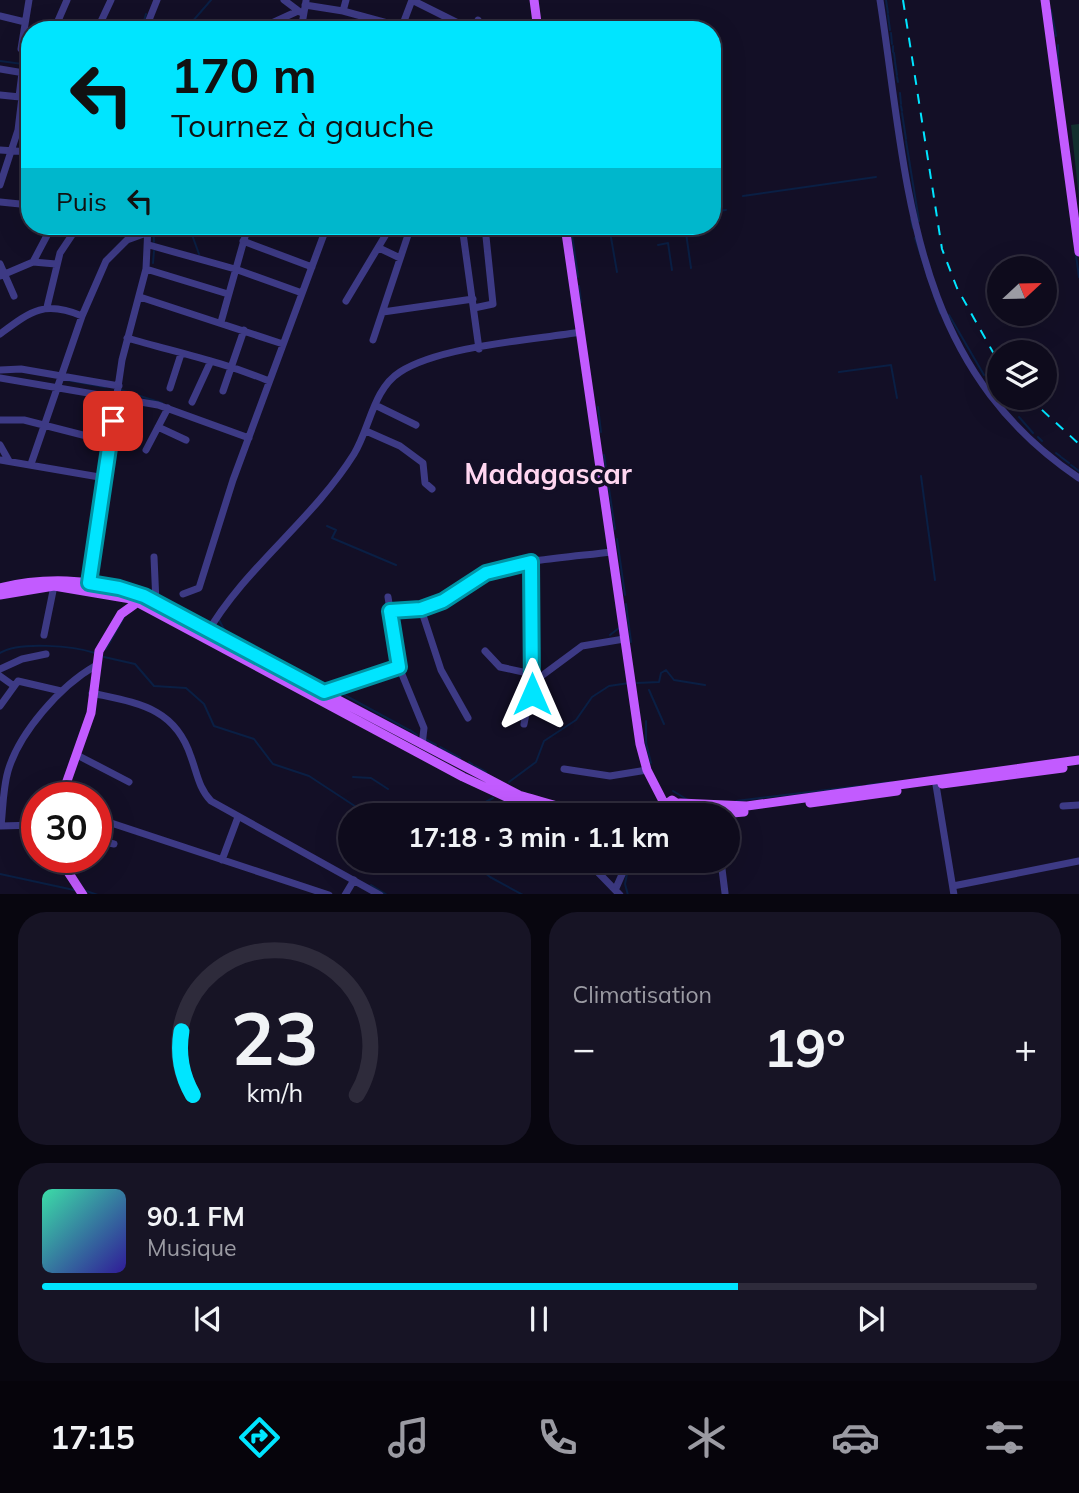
<!DOCTYPE html>
<html lang="fr">
<head>
<meta charset="utf-8">
<style>
	body { margin:0; font-family:Mulish,sans-serif; background:#171425; color:#f1f3f6; height:100vh; display:flex; flex-direction:column; font-size:26px; white-space:nowrap }
	* { box-sizing:border-box; margin:0 }
	p { font-size:23px; color:#9b9ba3 }
	.icon { flex:none; width:38px; height:38px; fill:none; stroke:currentColor; stroke-width:2; stroke-linecap:round; stroke-linejoin:round }
	.map { position:relative; height:894px; overflow:hidden }
	.details { display:flex; flex-direction:column; gap:18px; padding:18px; background:#08060f; flex:1 }
	.details>* { flex:none }
	.top-card { position:absolute; left:21px; top:21px; width:700px; height:214px; border-radius:28px; box-shadow:0 7px 28px #0002,0 0 0 2px #2e2b3b; background:#00e5ff; color:#111; overflow:hidden }
	.needle { width:46px; rotate:68deg }
	.fabs { position:absolute; left:987px; top:256px; display:grid; gap:14px }
	.fabs a { display:grid; place-items:center; width:70px; height:70px; border-radius:50%; background:#0e0b1c; box-shadow:0 7px 28px #0002,0 0 0 2px #2e2b3b; font-size:35px }
	.speed { position:absolute; left:21px; top:782px; display:flex; gap:14px; font-size:35px; font-weight:700; text-align:center }
	.speed>* { display:grid; place-content:center; width:91px; height:91px; border-radius:50%; background:#0e0b1c; box-shadow:0 7px 28px #0002,0 0 0 2px #2e2b3b; line-height:1 }
	.speed .limit { border:10px solid #d22; background:#fff; color:#111 }
	.pin { position:absolute; display:grid; place-items:center; width:60px; height:60px; color:#fff; margin:-30px; border-radius:14px; box-shadow:0 4px 10px #0006 }
	.me { position:absolute; width:77px; margin:-38px; rotate:0deg; stroke-linejoin:round; filter:drop-shadow(0 0 5px #0008) }
	.turn { display:flex; align-items:center; gap:24px; height:147px; padding:0 35px; font-size:32px }
	.turn .icon { width:91px; height:91px; stroke-width:2.5 }
	.turn b { display:block; font-size:49px; line-height:60px }
	.then { display:flex; align-items:center; height:66px; padding:0 35px; background:#0003; gap:14px; font-size:26px }
	.big { font-size:52px; font-weight:700; line-height:1.1 }
	.details .tile { flex:1; display:flex; flex-direction:column; justify-content:center; gap:10px; min-width:0; padding:0 24px; border-radius:28px; background:#171425 }
	.details .dial { align-items:center; gap:0 }
	.dial svg { height:182px; overflow:visible; fill:none; stroke:#2e2b3b; stroke-width:7; stroke-linecap:round; text-anchor:middle }
	.dial text { fill:#f1f3f6; stroke:none }
	.song { display:flex; align-items:center; gap:21px }
	.cover { width:84px; height:84px; border-radius:10px; background:linear-gradient(135deg,hsl(160 70% 55%),hsl(250 70% 35%)) }
	.played { height:7px; border-radius:4px; background:linear-gradient(90deg,#00e5ff 70%,#2e2b3b 70%) }
	.keys { display:flex; justify-content:space-around; direction:ltr }
	.heat { display:flex; justify-content:space-between; align-items:center; font-size:38px; direction:ltr }
	.details .tiles { flex:1; display:grid; gap:18px; grid-template-columns:1fr 1fr }
	.tile:last-child { grid-column:span 2 }
	.trip { position:absolute; left:338px; top:803px; width:402px; height:70px; border-radius:35px; background:#0e0b1c; box-shadow:0 7px 28px #0002,0 0 0 2px #2e2b3b; font-weight:700; line-height:70px; text-align:center }
	.tabs { display:flex; height:112px; justify-content:space-around; align-items:center; background:#06040b; color:#9b9ba3 }
	.tabs .icon { width:49px; height:49px }
	.tabs .active { color:#00e5ff }
	.tabs b { font-size:32px; color:#f1f3f6 }
	.map>svg:first-child { display:block }
</style>
</head>
<body>
<div class="map">
<svg width="1079" height="895" viewBox="0 0 1079 895">
	<rect width="100%" height="100%" fill="#130f26"/>
	<path fill="#12302f" d="M1079,124V198L1071,125Z"/>
	<g fill="none" stroke-linecap="round" stroke-linejoin="round">
		<path stroke="#0a1f44" stroke-width="2" d="M886,0L888,13
			M1051,10L1056,36
			M888,15L890,30
			M141,30L146,14
			M185,30L211,0
			M891,33L892,44
			M1058,45V62
			M893,46V52
			M894,53L895,61
			M0,61L30,65
			M895,62L897,75
			M897,77L898,82
			M900,93L901,104
			M901,106L902,111
			M902,113L906,139
			M906,141L919,221
			M743,196L876,177
			M712,212L726,210
			M911,219L913,228
			M153,226L154,242
			M188,226L189,227
			M609,226L617,272
			M685,226L691,268
			M191,232L199,254
			M915,238L940,313
			M658,245L668,243L672,270
			M1076,255L1079,277
			M153,263L154,251
			M578,277L571,228L602,226
			M579,286L581,302
			M949,315L984,375
			M839,372L891,365L897,398
			M66,380L105,387
			M990,383L999,395
			M121,390L162,403
			M1006,404L1010,408
			M598,407L601,432
			M119,417L121,401
			M1019,417L1033,433
			M1038,437L1042,441
			M1056,453L1060,456
			M604,455L615,529
			M1061,457L1069,463
			M1071,465L1079,471
			M921,476L935,580
			M327,526L336,530L332,538L396,565
			M617,539L625,595
			M626,604L631,642
			M219,620L225,631L331,688
			M610,635L619,628
			M106,649L124,617
			M0,653C19,641 74,646 95,653
			M104,657L135,664L154,686L186,688L204,704L214,726L254,739L273,764L309,776L370,816
			M637,683L659,682L661,673L666,670L674,680L705,685
			M649,690L664,724
			M339,692L409,730
			M646,721V743L651,763
			M410,730L417,735
			M425,739L436,745
			M440,747L460,758
			M469,762L473,765
			M475,766L486,772
			M353,777L371,778L388,789
			M509,782L536,762L544,741L576,720L592,697L609,686L629,683
			M867,785L891,782
			M673,791L688,800
			M736,801L860,786
			M460,816L493,798
			M471,861L490,877L523,895
			M0,874L74,890
			M627,874L625,884L628,895
			M371,885L387,895
			M83,890L98,895"/>
		<path stroke="#3d3a85" stroke-width="7" d="M29,0L21,49L30,54
			M284,0L300,12
			M346,0L343,11L402,27
			M412,0L472,30
			M880,0C908,182 909,364 1079,478
			M305,5L343,11
			M0,16L25,22
			M401,29L412,0
			M54,30L67,0
			M97,30L111,0
			M145,30L157,0
			M266,30L274,22L298,11
			M301,30L306,1
			M362,30L367,18
			M474,30L478,20
			M0,69L30,74
			M0,95L30,98
			M19,97L22,73
			M0,150L30,152
			M0,185L18,130L22,97
			M0,202L30,205
			M462,226L479,349
			M243,241L312,267
			M149,245L235,269L302,293
			M379,248L400,258
			M33,262L56,264
			M0,264L14,296
			M146,269L228,294
			M0,276L33,262L52,226
			M140,297L283,344
			M346,301L391,226
			M47,307L60,253L78,226
			M474,308L493,304L485,227
			M383,312L473,299
			M221,322L248,226
			M0,334C31,311 44,300 82,316
			M127,338C175,352 223,362 269,381
			M373,340L411,226
			M0,370L21,369L119,386
			M0,378L158,405L249,438
			M170,388L181,354
			M223,391L244,330
			M192,402L210,363
			M375,405L416,425
			M0,420H24L110,442
			M158,427L186,440
			M366,431L400,446L423,463L425,483L432,489
			M0,445L9,461
			M146,450L168,408
			M0,460L105,478
			M31,464L82,316L106,261L127,240L149,232
			M154,557L156,603
			M531,562L532,683
			M89,583L122,360L146,269L148,226
			M183,594L199,588L233,480L327,226
			M388,597L399,667L424,728L422,745
			M421,609L441,670L468,718
			M390,611C408,610 425,610 443,601C459,593 471,578 488,572C527,559 571,557 612,552
			M44,635L54,586
			M206,635C245,567 312,521 354,454C370,428 373,389 400,372C440,346 532,340 581,332
			M485,651L500,667L532,674
			M0,669L22,659L46,654
			M0,676L14,686
			M92,693C137,703 175,707 191,757C197,773 199,789 211,801L380,895
			M324,693L399,667
			M0,706L18,681L61,691
			M524,724L532,683L582,646L624,639
			M77,755L129,782
			M564,769L610,776L647,770
			M936,785L954,895
			M1063,806L1079,805
			M96,818L329,895
			M0,826L37,825
			M1,826C3,808 3,788 8,771C19,733 60,686 95,666
			M96,840L114,844
			M222,860L238,817
			M587,861L620,895
			M646,861L660,866L697,861
			M721,861L725,893
			M953,886L1079,861
			M616,888L628,861
			M345,895L354,880"/>
		<path stroke="#c25bff" stroke-width="9" d="M534,0L538,30
			M1045,0L1079,252
			M565,226L640,744L647,770L665,805
			M0,588C42,577 92,579 133,592L519,795C563,808 618,828 663,808
			M0,595L54,586L131,599L463,777L515,801L560,816
			M942,784L1063,768
			M61,798L91,713L99,651L121,614L142,599
			M680,803L747,806L1079,760
			M810,803L897,791
			M665,816V805L672,800L681,806L680,816
			M698,816L744,812
			M59,858L83,895"/>
		<path stroke="#00e5ff" stroke-width="2" stroke-dasharray="10 9" stroke-linecap="butt" d="M903,0L942,249L957,288L999,363
			M1028,397L1079,444"/>
	</g>
	<g fill="none" stroke-linecap="round" stroke-linejoin="round">
		<g stroke="#0095a6" stroke-width="18">
			<path id="route" d="M113,421L89,583L119,588L144,596L324,692L399,667L390,611L421,609L443,601L486,573L531,562L532,694"/>
		</g>
		<use href="#route" stroke="#00e5ff" stroke-width="12"/>
	</g>
	<g text-anchor="middle" stroke-width="7" stroke-linejoin="round" paint-order="stroke">
		<g font-size="28" font-weight="bold" fill="#ffd6f0" stroke="#130f26">
			<text x="548" y="484">Madagascar</text>
		</g>
	</g>
</svg>
<div class="fabs">
<a><svg class="needle" viewBox="-14 -14 28 28"><path d="M0-13l5 13h-10z" fill="#e53935"/><path d="M0 13l5-13h-10z" fill="#9b9ba3"/></svg></a>
<a><svg class="icon" aria-label="layers" viewBox="0 0 24 24"><path d="M12 4l9 5-9 5-9-5zM3 14l9 5 9-5"/></svg></a>
</div>
<div class="speed"><div class="limit">30</div></div>
<div class="pin" style="left:113px;top:421px;background:#d93025"><svg class="icon" aria-label="arrive" viewBox="0 0 24 24"><path d="M6 21V4h12l-3 4 3 4H6"/></svg></div>
<svg class="me" style="left:532px;top:694px" viewBox="-20 -20 40 40"><path d="M0-17L14 15 0 8-14 15z" fill="#00e5ff" stroke="#fff" stroke-width="4"/></svg>
<div class="trip">17:18 · 3 min · 1.1 km</div>
<div class="top-card">
<div class="turn"><svg class="icon" aria-label="left" viewBox="0 0 24 24"><path d="M17 20v-9H6M10 6l-5 5 5 5"/></svg><div><b>170 m</b>Tournez à gauche</div></div>
<div class="then">Puis<svg class="icon" aria-label="left" viewBox="0 0 24 24"><path d="M17 20v-9H6M10 6l-5 5 5 5"/></svg></div>
</div>
</div>
<section class="details">
<div class="tiles">
<div class="tile dial"><svg viewBox="0 0 100 80">
<path d="M14 69A42 42 0 1 1 86 69"/>
<path d="M14 69A42 42 0 0 1 9 41" stroke="#00e5ff"/>
<text x="50" y="56" font-size="32" font-weight="700">23</text>
<text x="50" y="72" font-size="11">km/h</text>
</svg></div>
<div class="tile"><p>Climatisation</p>
<div class="heat"><a>−</a><b class="big">19°</b><a>+</a></div>
</div>
<div class="tile">
<div class="song"><i class="cover"></i><div><b>90.1 FM</b><p>Musique</p></div></div>
<div class="played"></div>
<div class="keys"><svg class="icon" aria-label="previous" viewBox="0 0 24 24"><path d="M18 5L8 12l10 7zM5 5v14"/></svg><svg class="icon" aria-label="pause" viewBox="0 0 24 24"><path d="M8 5v14M16 5v14"/></svg><svg class="icon" aria-label="next" viewBox="0 0 24 24"><path d="M6 5l10 7-10 7zM19 5v14"/></svg></div>
</div>
</div>
</section>
<nav class="tabs">
<b>17:15</b>
<svg class="icon active" aria-label="directions" viewBox="0 0 24 24"><path d="M12 3l9 9-9 9-9-9zM9 14v-3h6M13 9l2 2-2 2"/></svg>
<svg class="icon" aria-label="music" viewBox="0 0 24 24"><path d="M9 18V5l10-2v13"/><circle cx="6" cy="18" r="3"/><circle cx="16" cy="16" r="3"/></svg>
<svg class="icon" aria-label="phone" viewBox="0 0 24 24"><path d="M5 4h4l2 5-3 2q2 4 5 5l2-3 5 2v4C11 20 4 13 5 4z"/></svg>
<svg class="icon" aria-label="climate" viewBox="0 0 24 24"><path d="M12 3v18M4 7l16 10M4 17L20 7"/></svg>
<svg class="icon" aria-label="car" viewBox="0 0 24 24"><path d="M5 17H2v-5l4-1 3-4h7l3 4 3 1v5h-3M9 17h6M6 11h13"/><circle cx="7" cy="17" r="2"/><circle cx="17" cy="17" r="2"/></svg>
<svg class="icon" aria-label="filters" viewBox="0 0 24 24"><path d="M4 7h16M4 17h16"/><circle cx="9" cy="7" r="2"/><circle cx="15" cy="17" r="2"/></svg>
</nav>
</body>
</html>
